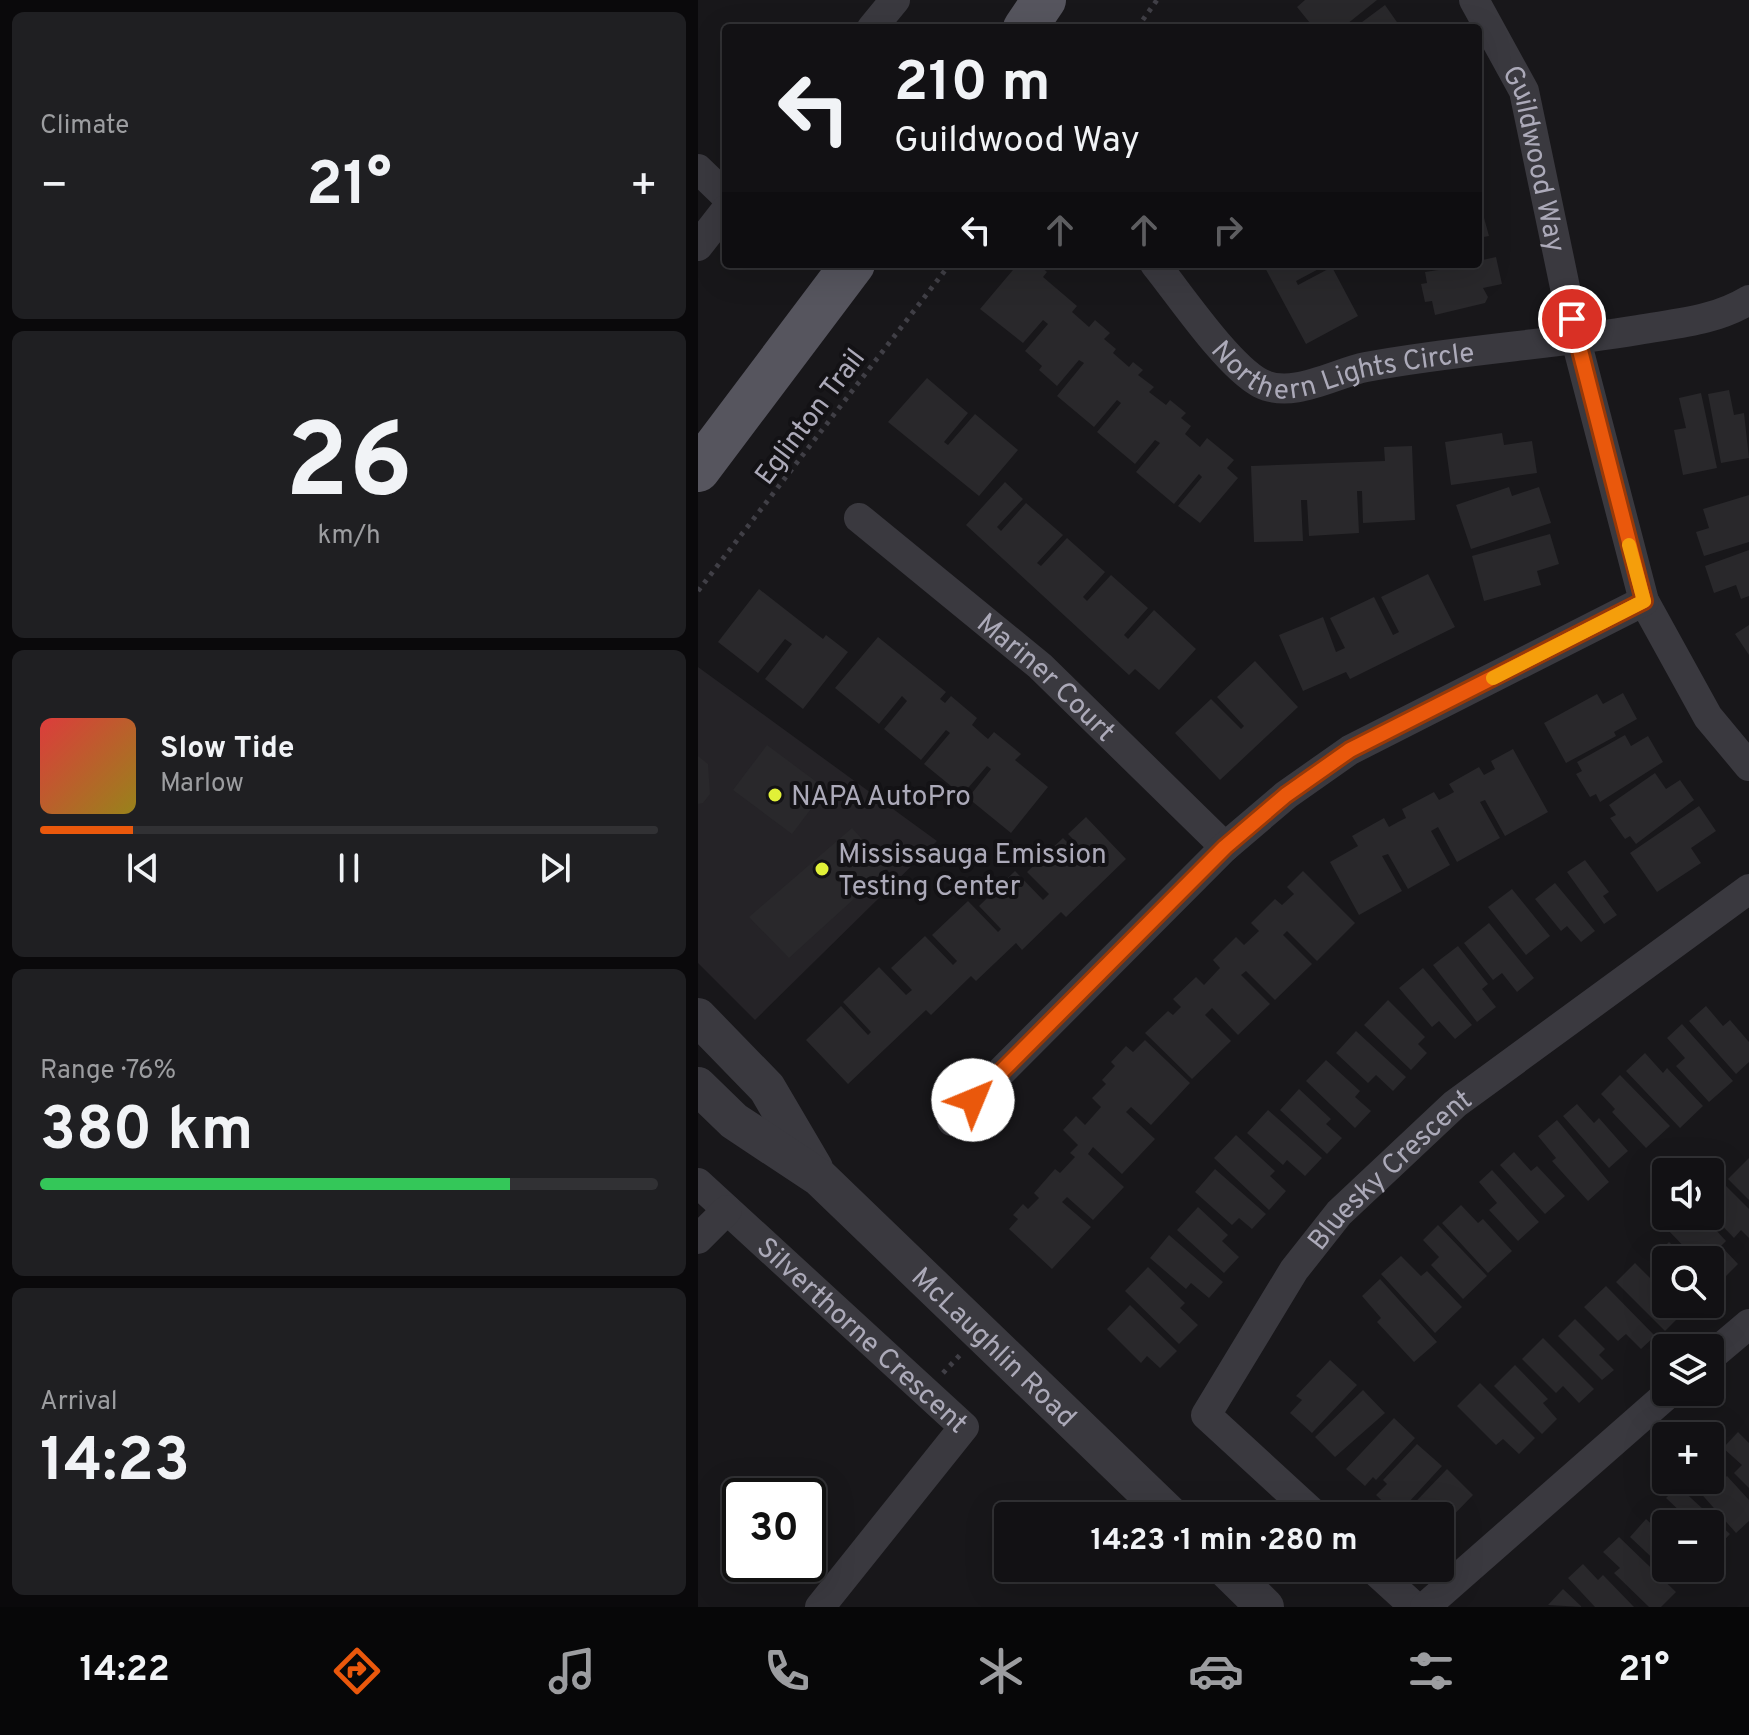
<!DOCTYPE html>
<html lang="en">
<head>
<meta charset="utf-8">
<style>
	body { margin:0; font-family:Overpass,sans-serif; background:#1f1f22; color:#f1f3f6; height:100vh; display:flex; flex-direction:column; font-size:30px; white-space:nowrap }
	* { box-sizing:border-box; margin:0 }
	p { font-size:26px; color:#9c9da0 }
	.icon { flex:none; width:44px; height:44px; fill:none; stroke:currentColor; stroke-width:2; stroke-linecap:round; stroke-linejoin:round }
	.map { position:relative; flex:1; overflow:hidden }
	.drawer { display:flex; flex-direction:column; gap:12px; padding:12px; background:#0a090b; width:698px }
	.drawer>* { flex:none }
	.guide { position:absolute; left:24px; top:24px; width:760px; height:244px; border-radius:8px; box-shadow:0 8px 32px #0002,0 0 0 2px #313134; background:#121114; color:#f1f3f6; overflow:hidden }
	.tools { position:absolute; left:954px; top:1158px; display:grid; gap:16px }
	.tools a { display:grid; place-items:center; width:72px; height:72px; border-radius:8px; background:#121114; box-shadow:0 8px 32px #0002,0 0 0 2px #313134; font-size:40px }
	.speed { position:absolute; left:24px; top:1478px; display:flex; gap:16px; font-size:40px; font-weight:700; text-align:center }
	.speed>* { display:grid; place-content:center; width:104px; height:104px; border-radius:50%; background:#121114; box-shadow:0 8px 32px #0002,0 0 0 2px #313134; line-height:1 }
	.speed .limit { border:4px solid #111; border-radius:12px; background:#fff; color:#111 }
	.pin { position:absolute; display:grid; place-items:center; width:68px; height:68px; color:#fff; margin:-34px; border:4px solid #fff; border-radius:50%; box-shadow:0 2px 8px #0007 }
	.me { position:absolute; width:88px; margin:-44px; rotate:45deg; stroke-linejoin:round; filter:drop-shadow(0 0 6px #0008) }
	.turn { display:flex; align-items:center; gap:28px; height:168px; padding:0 40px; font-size:36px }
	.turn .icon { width:104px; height:104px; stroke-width:2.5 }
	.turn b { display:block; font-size:56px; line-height:68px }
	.lanes { display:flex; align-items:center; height:76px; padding:0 40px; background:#0003; justify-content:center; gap:40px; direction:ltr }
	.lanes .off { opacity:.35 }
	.big { font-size:60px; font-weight:700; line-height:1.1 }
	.drawer .widget { flex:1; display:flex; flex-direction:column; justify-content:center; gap:12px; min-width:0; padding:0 28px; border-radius:12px; background:#1f1f22 }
	.drawer .dial { align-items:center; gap:0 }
	.dial b { font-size:104px; line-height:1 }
	.song { display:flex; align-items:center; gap:24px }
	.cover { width:96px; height:96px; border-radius:12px; background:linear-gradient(135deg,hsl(0 70% 55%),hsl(50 70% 35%)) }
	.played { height:8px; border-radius:4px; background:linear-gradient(90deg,#ea580c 15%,#313134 15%) }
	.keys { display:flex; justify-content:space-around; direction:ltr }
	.heat { display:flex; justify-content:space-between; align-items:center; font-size:44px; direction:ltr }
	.charge { height:12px; border-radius:6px; background:linear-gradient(90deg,#34c759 76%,#313134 0) }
	.trip { position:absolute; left:296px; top:1502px; width:460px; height:80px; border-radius:8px; background:#121114; box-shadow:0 8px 32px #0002,0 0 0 2px #313134; font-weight:700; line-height:80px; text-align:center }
	.tab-bar { display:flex; height:128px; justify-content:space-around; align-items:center; background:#070708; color:#9c9da0 }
	.tab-bar .icon { width:56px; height:56px }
	.tab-bar .selected { color:#ea580c }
	.tab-bar b { font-size:36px; color:#f1f3f6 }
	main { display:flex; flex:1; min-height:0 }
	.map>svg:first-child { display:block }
</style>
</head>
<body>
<main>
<section class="drawer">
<div class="widget"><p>Climate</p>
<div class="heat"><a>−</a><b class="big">21°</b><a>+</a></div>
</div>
<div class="widget dial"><b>26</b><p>km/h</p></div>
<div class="widget">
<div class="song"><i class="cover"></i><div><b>Slow Tide</b><p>Marlow</p></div></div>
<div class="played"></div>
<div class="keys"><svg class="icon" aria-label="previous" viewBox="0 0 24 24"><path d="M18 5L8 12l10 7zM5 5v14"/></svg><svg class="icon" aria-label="pause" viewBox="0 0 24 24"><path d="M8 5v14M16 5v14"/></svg><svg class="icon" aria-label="next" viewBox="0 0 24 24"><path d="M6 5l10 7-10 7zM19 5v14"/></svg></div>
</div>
<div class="widget"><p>Range · 76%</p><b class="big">380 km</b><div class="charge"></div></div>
<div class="widget"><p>Arrival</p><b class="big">14:23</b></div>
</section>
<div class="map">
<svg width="1051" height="1607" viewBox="0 0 1051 1607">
	<rect width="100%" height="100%" fill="#18171a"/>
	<path fill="#252327" d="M0,667L239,841L57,1020L0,963Z"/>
	<path fill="#29282b" d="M607,0H679L644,28H616L599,7Z
		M687,5L701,25L697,28H656Z
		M780,207H783L791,236L780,238Z
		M798,257L804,284L785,288L790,297L787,303L737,315L734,301L727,302L723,284L729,283L727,272L780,264V261Z
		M320,264H340L349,272L345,277L379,306L374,312L391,327L397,320L412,333L406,339L418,349L415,353L431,367L435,362L445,370L440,375L456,387L451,392L468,405L472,400L488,413L483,418L493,426L487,434L502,447L509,438L536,460L529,468L540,478L502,523L480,506L504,477L501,474L476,504L438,472L462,443L457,440L437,464L399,432L423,403L419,400L396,427L359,396L386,363L381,360L359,386L341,370L344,366L327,351L350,324L345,320L325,343L282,309Z
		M565,264H630L598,281L600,285L634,267L660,316L608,344Z
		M229,378L270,413L246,442L250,445L277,414L320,450L281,496L190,422Z
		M1031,390L1036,415L1046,413L1051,458L1023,463L1010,394Z
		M1003,393L1019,468L985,475L976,430L988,428L981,398Z
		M804,433L806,445L834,441L839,473L753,485L747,442Z
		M714,446L717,520L665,523L664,491H659L661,533L611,536L609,500H603L605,541L556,542L553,466L687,461L686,447Z
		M307,482L325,499L299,527L303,531L328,503L365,535L339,563L343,566L369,538L407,572L385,597L389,601L413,575L450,608L426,635L430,639L456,610L498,649L461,690L437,669L431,675L268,525Z
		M811,487L814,496L841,487L853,523L773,549L758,505Z
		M1051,495V542L1006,556L998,532L1011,528L1005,509Z
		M852,534L861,564L839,571L843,585L786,601L774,556Z
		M1051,550V596L1043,599L1038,585L1016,593L1007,566Z
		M730,574L757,627L652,679L648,672L605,691L581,635L625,617L638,652L647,648L632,618L676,597L695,635L701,632L683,597Z
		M61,589L125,639L128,635L150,652L105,709L67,679L94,644L87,639L60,673L20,642Z
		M1051,625V655L1037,634Z
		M180,637L248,692L242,699L247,703L253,696L279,718L274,725L283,733L290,739L296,732L323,754L317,760L350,787L313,833L270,798L293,769L289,766L264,795L226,764L252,733L248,730L223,760L186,729L209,701L204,696L181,724L137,688Z
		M557,661L600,707L522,780L477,733L513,699L543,729L546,726L519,697Z
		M925,693L939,719L916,732L918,736L868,763L846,723L899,694L905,704Z
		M927,735L933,746L950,736L965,762L902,802L898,794L892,797L878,774L884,771L879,762Z
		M69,745L128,789L94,834L35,790Z
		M815,749L850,812L807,836L787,800L782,802L802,838L759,862L740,827L733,831L752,865L710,889L690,854L684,856L704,891L661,915L632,862L660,846L654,836L686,818L691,827L700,822L708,818L704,809L736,792L741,800L749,796L756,792L751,784L781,767L786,775L797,769L793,761Z
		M0,756L10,764L12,794L5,803L0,804Z
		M957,773L968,789L982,780L996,800L938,844L932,836L927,839L912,818L918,815L911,805Z
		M1001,806L1018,831L993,848L1003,863L959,892L932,853Z
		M388,817L428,859L368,917L363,912L324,950L318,943L278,981L273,976L233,1015L228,1010L150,1084L108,1040L143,1006L170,1035L173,1032L145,1002L181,967L208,995L214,990L193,968L227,936L255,965L259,961L234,935L270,901L300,932L303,929L281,906L317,871L345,900L351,894L329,872L365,838L392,866L397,862L370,834Z
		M154,828L190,868L91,958L51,917Z
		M887,860L911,892L905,896L919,915L906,924L869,872Z
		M605,871L657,923L619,961L589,931L585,935L614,964L577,1000L548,971L543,975L572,1004L540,1035L514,1008L507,1015L533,1041L494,1079L447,1033L470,1011L475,1015L483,1007L475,999L498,977L506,985L522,968L515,960L538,937L546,945L561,931L553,923L577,899L584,905L596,894L589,887Z
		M857,883L897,931L883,942L869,926L863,931L837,899Z
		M814,889L852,936L828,955L790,907Z
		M791,923L836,978L819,992L804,973L795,980L766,943Z
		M760,946L790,984L784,989L798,1007L779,1022L735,965Z
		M725,968L774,1025L757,1039L741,1021L734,1027L701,988Z
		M690,1000L727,1037L720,1044L729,1053L713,1070L666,1025Z
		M1008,1006L1025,1026L1032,1020L1051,1042V1062L1038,1074L991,1021Z
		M984,1024L1035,1081L1011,1102L978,1066L987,1058L969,1038Z
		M658,1031L708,1077L695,1091L678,1075L670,1083L638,1053Z
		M447,1040L492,1083L453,1125L433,1107L428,1112L457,1139L424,1174L395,1147L390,1154L426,1187L395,1220L369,1197L364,1202L393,1227L354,1269L311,1229L320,1219L315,1215L325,1204L330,1209L341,1198L336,1193L357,1169L362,1173L377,1157L372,1153L380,1145L365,1130L378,1116L387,1125L396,1115L403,1107L394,1098L408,1084L404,1080L417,1066L413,1062L428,1046L435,1052Z
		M947,1053L965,1073L969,1068L1005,1106L982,1128L928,1071Z
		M628,1060L662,1091L657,1097L673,1111L657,1128L608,1081Z
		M922,1075L972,1126L948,1148L914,1112L917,1109L903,1094Z
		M601,1089L633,1119L628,1124L644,1138L629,1154L582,1110Z
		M879,1104L896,1123L901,1118L930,1151L911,1168L865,1116Z
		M570,1110L624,1158L607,1176L589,1160L585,1165L549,1133Z
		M859,1120L911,1182L890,1201L854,1161L858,1158L840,1136Z
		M538,1135L577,1171L572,1176L588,1191L571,1210L516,1158Z
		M816,1152L833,1171L839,1166L867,1196L847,1214L802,1165Z
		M1051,1158V1200L1030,1179Z
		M517,1169L568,1214L554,1229L541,1218L534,1225L497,1192Z
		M794,1170L841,1222L820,1241L791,1210L799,1203L781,1182Z
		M1026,1184L1051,1209V1238L1043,1230L1036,1238L1012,1213V1198Z
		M763,1205L780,1223L785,1219L814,1251L790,1273L744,1223Z
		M500,1207L530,1235L524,1241L541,1257L526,1273L479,1230Z
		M979,1216H1005L1028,1241L1023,1246L1040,1264L1021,1283L1012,1274V1260H999L967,1227Z
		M740,1225L789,1276L765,1299L733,1265L741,1257L725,1240Z
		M471,1235L525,1282L511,1298L493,1283L488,1289L452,1258Z
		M971,1242L990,1260H968V1277L952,1261Z
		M703,1256L723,1276L729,1271L764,1307L737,1333L683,1274Z
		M937,1263L968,1294L964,1300L981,1317L967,1331L918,1282Z
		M450,1267L487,1303L482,1308L500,1325L481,1344L427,1291Z
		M682,1279L739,1342L716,1362L679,1322L683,1318L664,1296Z
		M908,1286L957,1336L943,1349L928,1334L920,1341L886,1307Z
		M432,1305L479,1351L462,1368L449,1356L443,1363L409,1329Z
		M877,1319L907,1349L901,1355L916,1370L904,1380L860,1336Z
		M845,1338L896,1389L881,1403L865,1386L858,1393L824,1359Z
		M632,1360L659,1385L614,1433L592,1413L604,1400L598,1396Z
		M817,1365L850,1399L845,1403L859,1419L844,1434L796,1386Z
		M782,1383L837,1438L821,1454L805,1439L798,1445L759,1406Z
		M665,1390L687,1413L637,1457L617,1437Z
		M696,1418L717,1438L678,1480L675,1477L667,1486L648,1469Z
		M1040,1432L1051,1443V1488L1036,1473L1044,1465L1025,1448Z
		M719,1444L744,1466L699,1515L678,1495L689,1484L685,1480Z
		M749,1469L775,1495L742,1529V1516H704Z
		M1012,1471L1022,1482L1029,1476L1051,1500V1521L1038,1533L991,1480H1012Z
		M980,1486L1032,1534L1012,1555V1524H977L986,1515L968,1498Z
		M948,1519L962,1532L968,1525V1568H993L980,1582L932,1537Z
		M921,1537L978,1592L963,1607H951L916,1573L922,1568L905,1552Z
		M885,1564L900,1580L905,1575L936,1607H897L870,1578Z
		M865,1589L884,1607L850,1605Z"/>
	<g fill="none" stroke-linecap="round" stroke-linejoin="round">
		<path stroke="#403f46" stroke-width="5" stroke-dasharray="4 6" stroke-linecap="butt" d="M439,28L459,0
			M0,591L252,264
			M245,1373L263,1354"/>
		<g stroke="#3a393f" stroke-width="30">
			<path id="s1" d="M776,0L826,91L878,340L946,601L1010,717L1051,766"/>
			<path d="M174,28L197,0"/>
			<path d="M0,169L28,196"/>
			<path d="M0,246L28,210"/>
			<path id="s2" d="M457,264C482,295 529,365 562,383C594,400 637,373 668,367C758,350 850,345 940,330C980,323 1016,321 1051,300"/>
			<path id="s3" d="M161,518L342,666L527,847"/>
			<path d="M254,1121L527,847L588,795L652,750L946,601"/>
			<path id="s4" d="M0,1183L266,1427L122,1607"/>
			<path d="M0,1239L29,1210"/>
			<path d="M1012,1357L1051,1324"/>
			<path id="s5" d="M618,1516L508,1415L596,1270L641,1213L757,1104L1051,889"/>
			<path d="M674,1568L717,1607"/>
			<path d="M727,1607L972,1392"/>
		</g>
		<g stroke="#3a393f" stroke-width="38">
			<path d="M0,1017L69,1088L116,1168"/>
			<path id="s6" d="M0,1086L36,1121L122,1178L473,1516"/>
			<path d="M527,1568L567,1607"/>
		</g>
		<path stroke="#56555e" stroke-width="44" d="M327,28L346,0
			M0,470L155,264"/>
	</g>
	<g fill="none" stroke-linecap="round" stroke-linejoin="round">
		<g stroke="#983908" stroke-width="20">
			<path id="route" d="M275,1100L527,847L588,795L652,750L946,601L874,319"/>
		</g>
		<use href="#route" stroke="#ea580c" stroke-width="14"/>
		<path stroke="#f59e0b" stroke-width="14" d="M795,678L946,601L931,545"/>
	</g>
	<g fill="#e1f138" stroke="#131215" stroke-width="3">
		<circle cx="77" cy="795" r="8"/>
		<circle cx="124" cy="869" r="8"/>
	</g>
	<g text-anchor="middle" stroke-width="8" stroke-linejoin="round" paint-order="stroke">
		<g font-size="28" fill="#acaab9" stroke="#131215">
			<text dy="10" stroke="none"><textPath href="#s1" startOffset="172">Guildwood Way</textPath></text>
			<text dy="10" stroke="none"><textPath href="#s2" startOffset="240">Northern Lights Circle</textPath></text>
			<text transform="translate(111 416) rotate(-53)" y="10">Eglinton Trail</text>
			<text dy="10" stroke="none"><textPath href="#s3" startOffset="246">Mariner Court</textPath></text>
			<text dy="10" stroke="none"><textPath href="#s5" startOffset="458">Bluesky Crescent</textPath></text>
			<text dy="10" stroke="none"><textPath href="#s4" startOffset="224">Silverthorne Crescent</textPath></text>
			<text dy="10" stroke="none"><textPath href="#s6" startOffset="396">McLaughlin Road</textPath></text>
		</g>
		<g font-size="28" fill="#acaab9" stroke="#131215" text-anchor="start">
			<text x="93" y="805">NAPA AutoPro</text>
			<text x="140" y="863">Mississauga Emission<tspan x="140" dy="32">Testing Center</tspan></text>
		</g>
	</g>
</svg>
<div class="tools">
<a><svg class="icon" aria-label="sound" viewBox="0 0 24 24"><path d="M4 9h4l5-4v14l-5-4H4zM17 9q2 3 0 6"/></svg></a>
<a><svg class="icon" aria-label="search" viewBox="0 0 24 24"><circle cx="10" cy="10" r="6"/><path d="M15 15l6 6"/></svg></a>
<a><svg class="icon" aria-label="layers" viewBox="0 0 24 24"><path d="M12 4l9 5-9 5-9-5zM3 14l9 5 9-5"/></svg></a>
<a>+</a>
<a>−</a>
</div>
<div class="speed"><div class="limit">30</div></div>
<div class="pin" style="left:874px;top:319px;background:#d93025"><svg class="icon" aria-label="arrive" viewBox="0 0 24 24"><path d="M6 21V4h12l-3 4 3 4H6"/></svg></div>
<svg class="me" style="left:275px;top:1100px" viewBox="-20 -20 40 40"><circle r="19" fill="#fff"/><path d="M0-13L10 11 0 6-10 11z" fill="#ea580c"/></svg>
<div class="trip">14:23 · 1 min · 280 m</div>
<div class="guide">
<div class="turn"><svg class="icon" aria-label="left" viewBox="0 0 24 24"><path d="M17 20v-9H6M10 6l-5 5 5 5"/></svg><div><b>210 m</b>Guildwood Way</div></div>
<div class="lanes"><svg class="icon" aria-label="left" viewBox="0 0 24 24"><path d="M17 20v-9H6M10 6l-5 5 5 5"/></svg><svg class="icon off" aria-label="ahead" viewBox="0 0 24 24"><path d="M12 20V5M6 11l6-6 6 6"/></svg><svg class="icon off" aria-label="ahead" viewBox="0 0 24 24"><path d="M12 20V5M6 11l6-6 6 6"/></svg><svg class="icon off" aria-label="right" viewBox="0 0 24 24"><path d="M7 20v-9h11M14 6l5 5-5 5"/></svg></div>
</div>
</div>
</main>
<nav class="tab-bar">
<b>14:22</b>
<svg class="icon selected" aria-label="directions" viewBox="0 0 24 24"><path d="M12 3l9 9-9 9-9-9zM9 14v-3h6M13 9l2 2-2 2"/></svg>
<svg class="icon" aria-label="music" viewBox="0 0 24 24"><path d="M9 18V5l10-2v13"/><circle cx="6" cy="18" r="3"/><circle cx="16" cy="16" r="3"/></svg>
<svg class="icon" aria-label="phone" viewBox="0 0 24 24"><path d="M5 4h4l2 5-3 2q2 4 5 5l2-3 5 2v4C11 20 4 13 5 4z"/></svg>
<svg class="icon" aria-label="climate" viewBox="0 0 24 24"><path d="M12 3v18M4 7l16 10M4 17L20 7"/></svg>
<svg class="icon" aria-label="car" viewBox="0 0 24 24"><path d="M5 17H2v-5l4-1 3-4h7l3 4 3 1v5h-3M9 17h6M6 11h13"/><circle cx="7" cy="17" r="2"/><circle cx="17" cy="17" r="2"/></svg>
<svg class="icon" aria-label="filters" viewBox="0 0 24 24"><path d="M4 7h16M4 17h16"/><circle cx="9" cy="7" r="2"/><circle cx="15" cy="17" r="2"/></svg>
<b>21°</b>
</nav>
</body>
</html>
